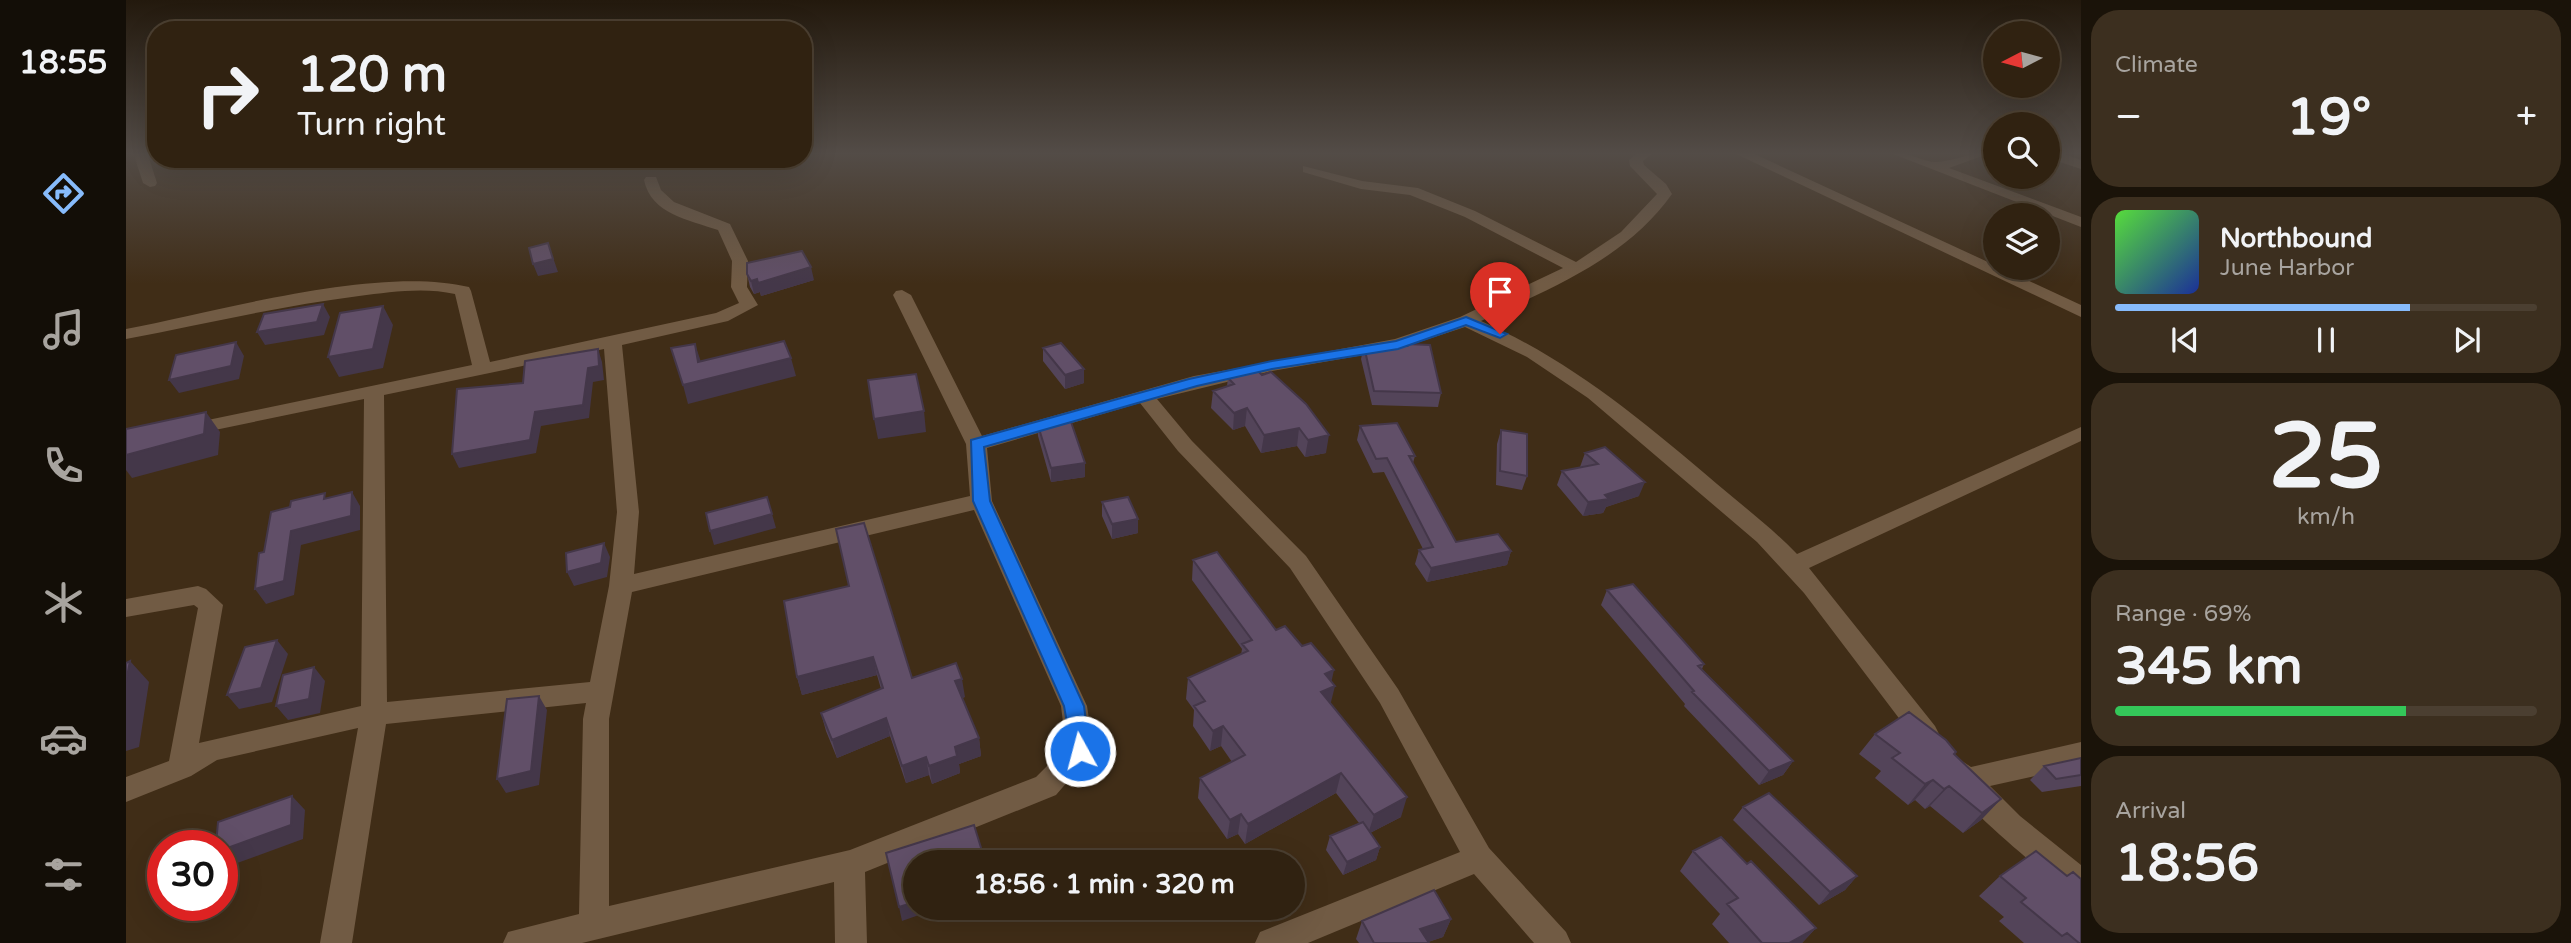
<!DOCTYPE html>
<html lang="en">
<head>
<meta charset="utf-8">
<style>
	body { margin:0; font-family:"Varela Round",sans-serif; background:#3c2f1f; color:#f1f3f6; height:100vh; display:flex; flex-direction:column; font-size:26px; white-space:nowrap }
	* { box-sizing:border-box; margin:0 }
	p { font-size:23px; color:#a8a49f }
	.icon { flex:none; width:38px; height:38px; fill:none; stroke:currentColor; stroke-width:2; stroke-linecap:round; stroke-linejoin:round }
	.map { position:relative; flex:1; overflow:hidden }
	.panel { display:flex; flex-direction:column; gap:10px; padding:10px; background:#1a1309; width:490px }
	.panel>* { flex:none }
	.guide { position:absolute; left:21px; top:21px; width:665px; height:147px; border-radius:28px; box-shadow:0 7px 28px #0002,0 0 0 2px #4b3f31; background:#302211; color:#f1f3f6; overflow:hidden }
	.needle { width:46px; rotate:264deg }
	.tools { position:absolute; left:1857px; top:21px; display:grid; gap:14px }
	.tools a { display:grid; place-items:center; width:77px; height:77px; border-radius:50%; background:#302211; box-shadow:0 7px 28px #0002,0 0 0 2px #4b3f31; font-size:35px }
	.speed { position:absolute; left:21px; top:830px; display:flex; gap:14px; font-size:35px; font-weight:700; text-align:center }
	.speed>* { display:grid; place-content:center; width:91px; height:91px; border-radius:50%; background:#302211; box-shadow:0 7px 28px #0002,0 0 0 2px #4b3f31; line-height:1 }
	.speed .limit { border:10px solid #d22; background:#fff; color:#111 }
	.pin { position:absolute; display:grid; place-items:center; width:60px; height:60px; color:#fff; margin:-72px -30px; border-radius:50% 50% 50% 0; rotate:-45deg; box-shadow:0 0 7px #0007 }
	.pin .icon { rotate:45deg }
	.me { position:absolute; width:77px; margin:-38px; rotate:353deg; stroke-linejoin:round; filter:drop-shadow(0 0 5px #0008) }
	.turn { display:flex; align-items:center; gap:24px; height:147px; padding:0 35px; font-size:32px }
	.turn .icon { width:91px; height:91px; stroke-width:2.5 }
	.turn b { display:block; font-size:49px; line-height:60px }
	.big { font-size:52px; font-weight:800; line-height:1.1 }
	.panel .tile { flex:1; display:flex; flex-direction:column; justify-content:center; gap:10px; min-width:0; padding:0 24px; border-radius:28px; background:#3c2f1f }
	.panel .dial { align-items:center; gap:0 }
	.dial b { font-size:91px; line-height:1 }
	.song { display:flex; align-items:center; gap:21px }
	.cover { width:84px; height:84px; border-radius:10px; background:linear-gradient(135deg,hsl(110 70% 55%),hsl(230 70% 35%)) }
	.played { height:7px; border-radius:4px; background:linear-gradient(90deg,#87bbfb 70%,#4b3f31 70%) }
	.keys { display:flex; justify-content:space-around; direction:ltr }
	.heat { display:flex; justify-content:space-between; align-items:center; font-size:38px; direction:ltr }
	.charge { height:10px; border-radius:5px; background:linear-gradient(90deg,#34c759 69%,#4b3f31 0) }
	.trip { position:absolute; left:777px; top:850px; width:402px; height:70px; border-radius:35px; background:#302211; box-shadow:0 7px 28px #0002,0 0 0 2px #4b3f31; font-weight:800; line-height:70px; text-align:center }
	main { display:flex; flex:1; min-height:0 }
	.menu { display:flex; flex-direction:column; width:126px; justify-content:space-around; align-items:center; background:#130e07; color:#a8a49f }
	.menu .icon { width:49px; height:49px }
	.menu .current { color:#87bbfb }
	.menu b { font-size:32px; color:#f1f3f6 }
	.map>svg:first-child { display:block }
</style>
</head>
<body>
<main>
<nav class="menu">
<b>18:55</b>
<svg class="icon current" aria-label="directions" viewBox="0 0 24 24"><path d="M12 3l9 9-9 9-9-9zM9 14v-3h6M13 9l2 2-2 2"/></svg>
<svg class="icon" aria-label="music" viewBox="0 0 24 24"><path d="M9 18V5l10-2v13"/><circle cx="6" cy="18" r="3"/><circle cx="16" cy="16" r="3"/></svg>
<svg class="icon" aria-label="phone" viewBox="0 0 24 24"><path d="M5 4h4l2 5-3 2q2 4 5 5l2-3 5 2v4C11 20 4 13 5 4z"/></svg>
<svg class="icon" aria-label="climate" viewBox="0 0 24 24"><path d="M12 3v18M4 7l16 10M4 17L20 7"/></svg>
<svg class="icon" aria-label="car" viewBox="0 0 24 24"><path d="M5 17H2v-5l4-1 3-4h7l3 4 3 1v5h-3M9 17h6M6 11h13"/><circle cx="7" cy="17" r="2"/><circle cx="17" cy="17" r="2"/></svg>
<svg class="icon" aria-label="filters" viewBox="0 0 24 24"><path d="M4 7h16M4 17h16"/><circle cx="9" cy="7" r="2"/><circle cx="15" cy="17" r="2"/></svg>
</nav>
<div class="map">
<svg width="1955" height="943" viewBox="0 0 1955 943">
	<rect width="100%" height="100%" fill="#402d17"/>
	<g fill="none" stroke-linecap="round" stroke-linejoin="round">
		<path fill="#715b44" fill-rule="evenodd" d="M7,152H21L31,183L29,186L24,187L17,183Z
			M1512,152H1528L1517,161L1518,165L1540,184L1546,194C1500,259 1425,288 1355,321C1444,360 1517,421 1591,484C1618,507 1646,528 1671,554L1955,427V441L1683,568L1809,726L1813,734L1809,742L1800,745L1791,742L1678,593L1631,542L1462,398L1401,357L1339,327L1272,349L1146,371L1031,399L1066,441L1180,556L1272,689L1363,848L1440,932L1445,943H1408L1348,874L1182,943H1129L1134,932L1334,852L1254,703L1164,568L1052,451L1014,403L861,448L866,501L961,706L968,751L930,795L739,872L741,943H709L708,882L456,943H377L382,932L453,914L457,719L460,703L260,724L226,943H194L232,728L91,760L65,776L0,802V777L43,761L72,608L68,605L0,617V599L72,586L80,589L97,605L73,743L235,706L238,399L60,436L53,434L50,430L53,426L346,365L329,294C298,287 264,292 233,296C154,306 78,324 0,339V329C94,311 252,265 343,287L345,291L364,362L590,313L613,303L605,287L606,261L592,230C563,220 525,214 518,180L520,177H530L535,190L548,202L604,224L622,261L621,287L632,305L602,321L496,345L513,512L508,574L844,496L840,444L767,295L770,291L776,290L785,295L856,436L1068,376L1269,339L1334,317L1437,268L1339,217L1284,195L1235,189L1177,172V166L1236,181L1292,188L1349,211L1450,262L1495,232L1531,194L1504,166L1503,160ZM478,349L491,512L483,586L464,682L261,702L258,395ZM848,510L935,706L940,747L910,777L724,850L483,906V719L506,592Z
			M1606,152H1624L1955,305V317Z
			M1762,152C1782,151 1799,163 1811,162C1829,161 1844,152 1867,152L1823,168L1955,217V227Z
			M1922,152H1932L1955,160V169L1922,158Z
			M1955,742V766L1864,786L1894,816L1955,865V898L1944,894C1909,864 1835,808 1816,769L1820,761L1830,757L1845,767Z"/>
	</g>
	<path fill="#534459" d="M621,274L688,280L635,296L634,292L628,294L624,287Z
		M1280,344L1315,393L1312,407L1246,405L1235,359L1238,346H1280Z
		M917,348L958,369V383L939,389L917,361Z
		M1136,375L1200,453L1179,457L1171,446L1135,453L1119,426L1107,430L1085,408L1087,391L1101,386L1102,378Z
		M911,422L959,477L925,482L912,436Z
		M1234,426L1289,456L1287,463L1330,542L1385,551L1381,565L1301,582L1289,564L1293,550L1297,549L1258,472L1247,473L1231,440Z
		M1375,430L1401,476L1396,490L1370,485L1371,444Z
		M1459,453L1513,496L1480,507L1477,513L1457,516L1431,485L1436,471L1454,467Z
		M976,502L1012,519V533L986,539L976,516Z
		M1067,560L1150,630L1205,681V704L1275,817L1244,833L1254,847L1250,860L1217,875L1200,850L1204,836L1233,823L1210,793L1119,844L1112,834L1101,839L1072,798L1074,778L1106,762L1095,746L1084,751L1067,726L1068,710L1060,699L1062,678L1115,655L1116,649L1066,580Z
		M1481,590L1578,664L1576,669L1667,761L1657,775L1633,785L1558,706L1559,704L1475,605Z
		M658,601L786,678L839,697L836,698L853,738L855,756L833,764L834,773L806,784L803,775L780,783L764,736L711,758L700,731L695,713L755,689L751,675L676,695L671,677Z
		M1749,734L1828,755L1875,799L1855,820L1837,833L1804,806L1799,809L1789,800L1782,805L1749,778L1755,771L1733,754Z
		M1955,758V786L1916,792L1904,780L1918,766Z
		M1617,807L1731,876L1719,890L1693,905L1607,820Z
		M1567,851L1621,864L1690,928L1676,943H1603L1586,924L1594,914L1554,871Z
		M1874,876L1955,943H1898L1873,921L1878,917L1853,896Z
		M1325,919L1317,937L1302,942L1303,943H1233L1230,939L1236,921Z"/>
	<path fill="#443749" d="M422,243L432,272L412,276L407,264Z
		M685,267L688,280L635,296L632,283Z
		M631,279L634,292L628,294L625,281Z
		M197,304L204,317L198,335L139,345L131,332Z
		M257,306L267,325L257,368L213,377L202,357Z
		M110,342L118,356L113,379L53,393L43,380Z
		M569,344L575,362L665,358L670,376L562,404L557,385L572,362Z
		M472,349L476,362L478,380L467,382L463,418L415,426L410,453L333,468L326,454L409,412L462,368Z
		M958,369V383L939,389V375Z
		M1121,408L1119,426L1107,430L1108,413Z
		M798,411L800,432L752,439L748,419Z
		M80,412L94,432L92,455L6,478L0,470V455Z
		M1173,428L1171,446L1135,453L1138,435Z
		M1203,435L1200,453L1179,457L1182,440Z
		M959,463V477L925,482V468Z
		M1519,482L1513,496L1480,507L1477,513L1457,516L1462,502L1479,495Z
		M226,492L234,506V530L175,545L168,595L140,604L129,589L165,531Z
		M646,514L650,528L588,545L584,531Z
		M1012,519V533L986,539V524Z
		M478,543L484,557L481,577L448,586L441,572Z
		M1385,551L1381,565L1301,582L1305,568Z
		M151,640L162,654L146,702L113,709L101,695Z
		M747,657L751,675L676,695L671,677Z
		M4,661L23,682L13,747L0,751V682Z
		M188,667L199,681L194,713L162,720L150,706Z
		M1208,670L1204,688L1209,686L1204,706L1190,712L1199,674Z
		M836,679L839,697L832,699L829,681Z
		M413,696L421,710L413,785L380,793L371,779Z
		M760,718L764,736L711,758L706,740Z
		M1097,726L1095,746L1084,751L1087,731Z
		M853,738L855,756L833,764L834,773L806,784L803,766L829,747Z
		M800,757L803,775L780,783L776,766Z
		M1667,761L1657,775L1633,785L1643,771Z
		M1215,773L1210,793L1119,844L1122,824Z
		M1807,780L1789,800L1782,805L1799,784Z
		M1823,786L1804,806L1799,809L1818,789Z
		M166,796L179,810L177,839L103,866L96,860V850Z
		M1281,797L1275,817L1242,834L1248,815Z
		M1875,799L1855,820L1837,833L1856,813Z
		M1115,814L1112,834L1101,839L1104,820Z
		M1254,847L1250,860L1217,875L1221,862Z
		M856,851L858,863H821Z
		M1731,876L1719,890L1693,905L1704,892Z
		M789,902V908H807V910L776,921L773,907Z
		M1325,919L1317,937L1299,943L1294,929Z
		M1690,928L1676,943H1663Z"/>
	<path fill="#614f68" stroke="#443749" stroke-width="2" d="M422,243L427,259L407,264L403,248Z
		M676,251L685,267L632,283L631,279L625,281L621,274V263Z
		M197,304L191,322L131,332L138,314Z
		M257,306L247,349L202,357L214,313Z
		M658,341L665,358L557,385L545,348L569,344L572,362Z
		M110,342L105,366L43,380L50,355Z
		M935,343L958,369L939,375L917,348Z
		M1280,344L1304,345L1315,393L1248,391L1238,346H1281Z
		M472,349L473,366L462,368L457,405L409,412L404,440L326,454L331,389L397,383L399,361Z
		M1130,369L1136,375L1145,372L1180,404L1203,435L1182,440L1173,428L1138,435L1121,408L1108,413L1087,391L1108,384L1102,378Z
		M790,374L798,411L748,419L742,380Z
		M80,412L78,434L0,455V429Z
		M943,416L959,463L925,468L911,422Z
		M1271,423L1289,456H1283L1330,542L1372,534L1385,551L1305,568L1293,550L1307,547L1261,458L1250,459L1234,426Z
		M1375,430L1401,434V476L1374,471Z
		M1479,447L1519,482L1479,495L1483,499L1462,502L1436,471L1472,464L1459,453Z
		M226,492L225,516L165,531L158,581L129,589L133,553L138,552L145,512L164,507L165,501L199,493L198,499Z
		M641,497L646,514L584,531L580,513Z
		M1002,497L1012,519L986,524L976,502Z
		M738,523L786,678L830,663L836,679L829,681L853,738L829,747L831,756L803,766L800,757L776,766L760,718L706,740L695,713L757,688L747,657L671,677L658,601L723,586L710,529Z
		M478,543L475,563L441,572L440,553Z
		M1091,552L1150,630L1159,626L1176,646L1185,643L1208,670L1199,674L1209,686L1195,692L1281,797L1248,815L1215,773L1122,824L1115,814L1104,820L1074,778L1119,755L1097,726L1087,731L1068,706L1079,701L1062,678L1122,651L1116,644L1126,640L1067,560Z
		M1507,584L1578,664L1572,666L1667,761L1643,771L1566,692L1568,691L1481,590Z
		M151,640L135,688L101,695L119,647Z
		M4,661L0,682V663Z
		M188,667L183,699L150,706L157,675Z
		M413,696L405,771L371,779L381,699Z
		M1783,712L1820,740L1830,752L1828,754L1875,799L1856,813L1823,786L1818,789L1807,780L1799,784L1766,758L1774,753L1749,734Z
		M1955,758V775L1930,779L1918,766Z
		M1643,793L1731,876L1704,892L1617,807Z
		M166,796L165,825L96,850V845H90L92,822Z
		M1237,822L1254,847L1221,862L1204,836Z
		M848,825L856,851L821,863H789V902L773,907L760,853Z
		M1595,837L1621,864L1625,861L1690,928L1663,943H1636L1601,904L1612,898L1567,851Z
		M1910,851L1941,876L1947,872L1955,879V943H1953L1941,933L1936,936L1895,902L1900,898L1874,876Z
		M1308,890L1325,919L1294,929L1303,943H1248L1236,921Z"/>
	<linearGradient id="sky" x2="0" y2="1"><stop stop-color="#23190d"/><stop offset="0.54" stop-color="#534c47"/><stop offset="1" stop-color="#534c47" stop-opacity="0"/></linearGradient>
	<rect width="1955" height="284" fill="url(#sky)"/>
	<path fill="#1a73e8" stroke="#114b97" stroke-width="2" d="M1340,317L1381,334L1374,338L1340,325L1272,349L1146,369L1071,386L858,447L864,501L958,706L964,751L961,757L954,760L947,757L938,706L847,501L845,440L1063,379L1146,361L1270,341Z"/>
</svg>
<div class="tools">
<a><svg class="needle" viewBox="-14 -14 28 28"><path d="M0-13l5 13h-10z" fill="#e53935"/><path d="M0 13l5-13h-10z" fill="#a8a49f"/></svg></a>
<a><svg class="icon" aria-label="search" viewBox="0 0 24 24"><circle cx="10" cy="10" r="6"/><path d="M15 15l6 6"/></svg></a>
<a><svg class="icon" aria-label="layers" viewBox="0 0 24 24"><path d="M12 4l9 5-9 5-9-5zM3 14l9 5 9-5"/></svg></a>
</div>
<div class="speed"><div class="limit">30</div></div>
<div class="pin" style="left:1374px;top:334px;background:#d93025"><svg class="icon" aria-label="arrive" viewBox="0 0 24 24"><path d="M6 21V4h12l-3 4 3 4H6"/></svg></div>
<svg class="me" style="left:954px;top:751px" viewBox="-20 -20 40 40"><circle r="17" fill="#1a73e8" stroke="#fff" stroke-width="3"/><path d="M0-11L8 9 0 5-8 9z" fill="#fff"/></svg>
<div class="trip">18:56 · 1 min · 320 m</div>
<div class="guide">
<div class="turn"><svg class="icon" aria-label="right" viewBox="0 0 24 24"><path d="M7 20v-9h11M14 6l5 5-5 5"/></svg><div><b>120 m</b>Turn right</div></div>
</div>
</div>
<section class="panel">
<div class="tile"><p>Climate</p>
<div class="heat"><a>−</a><b class="big">19°</b><a>+</a></div>
</div>
<div class="tile">
<div class="song"><i class="cover"></i><div><b>Northbound</b><p>June Harbor</p></div></div>
<div class="played"></div>
<div class="keys"><svg class="icon" aria-label="previous" viewBox="0 0 24 24"><path d="M18 5L8 12l10 7zM5 5v14"/></svg><svg class="icon" aria-label="pause" viewBox="0 0 24 24"><path d="M8 5v14M16 5v14"/></svg><svg class="icon" aria-label="next" viewBox="0 0 24 24"><path d="M6 5l10 7-10 7zM19 5v14"/></svg></div>
</div>
<div class="tile dial"><b>25</b><p>km/h</p></div>
<div class="tile"><p>Range · 69%</p><b class="big">345 km</b><div class="charge"></div></div>
<div class="tile"><p>Arrival</p><b class="big">18:56</b></div>
</section>
</main>
</body>
</html>
